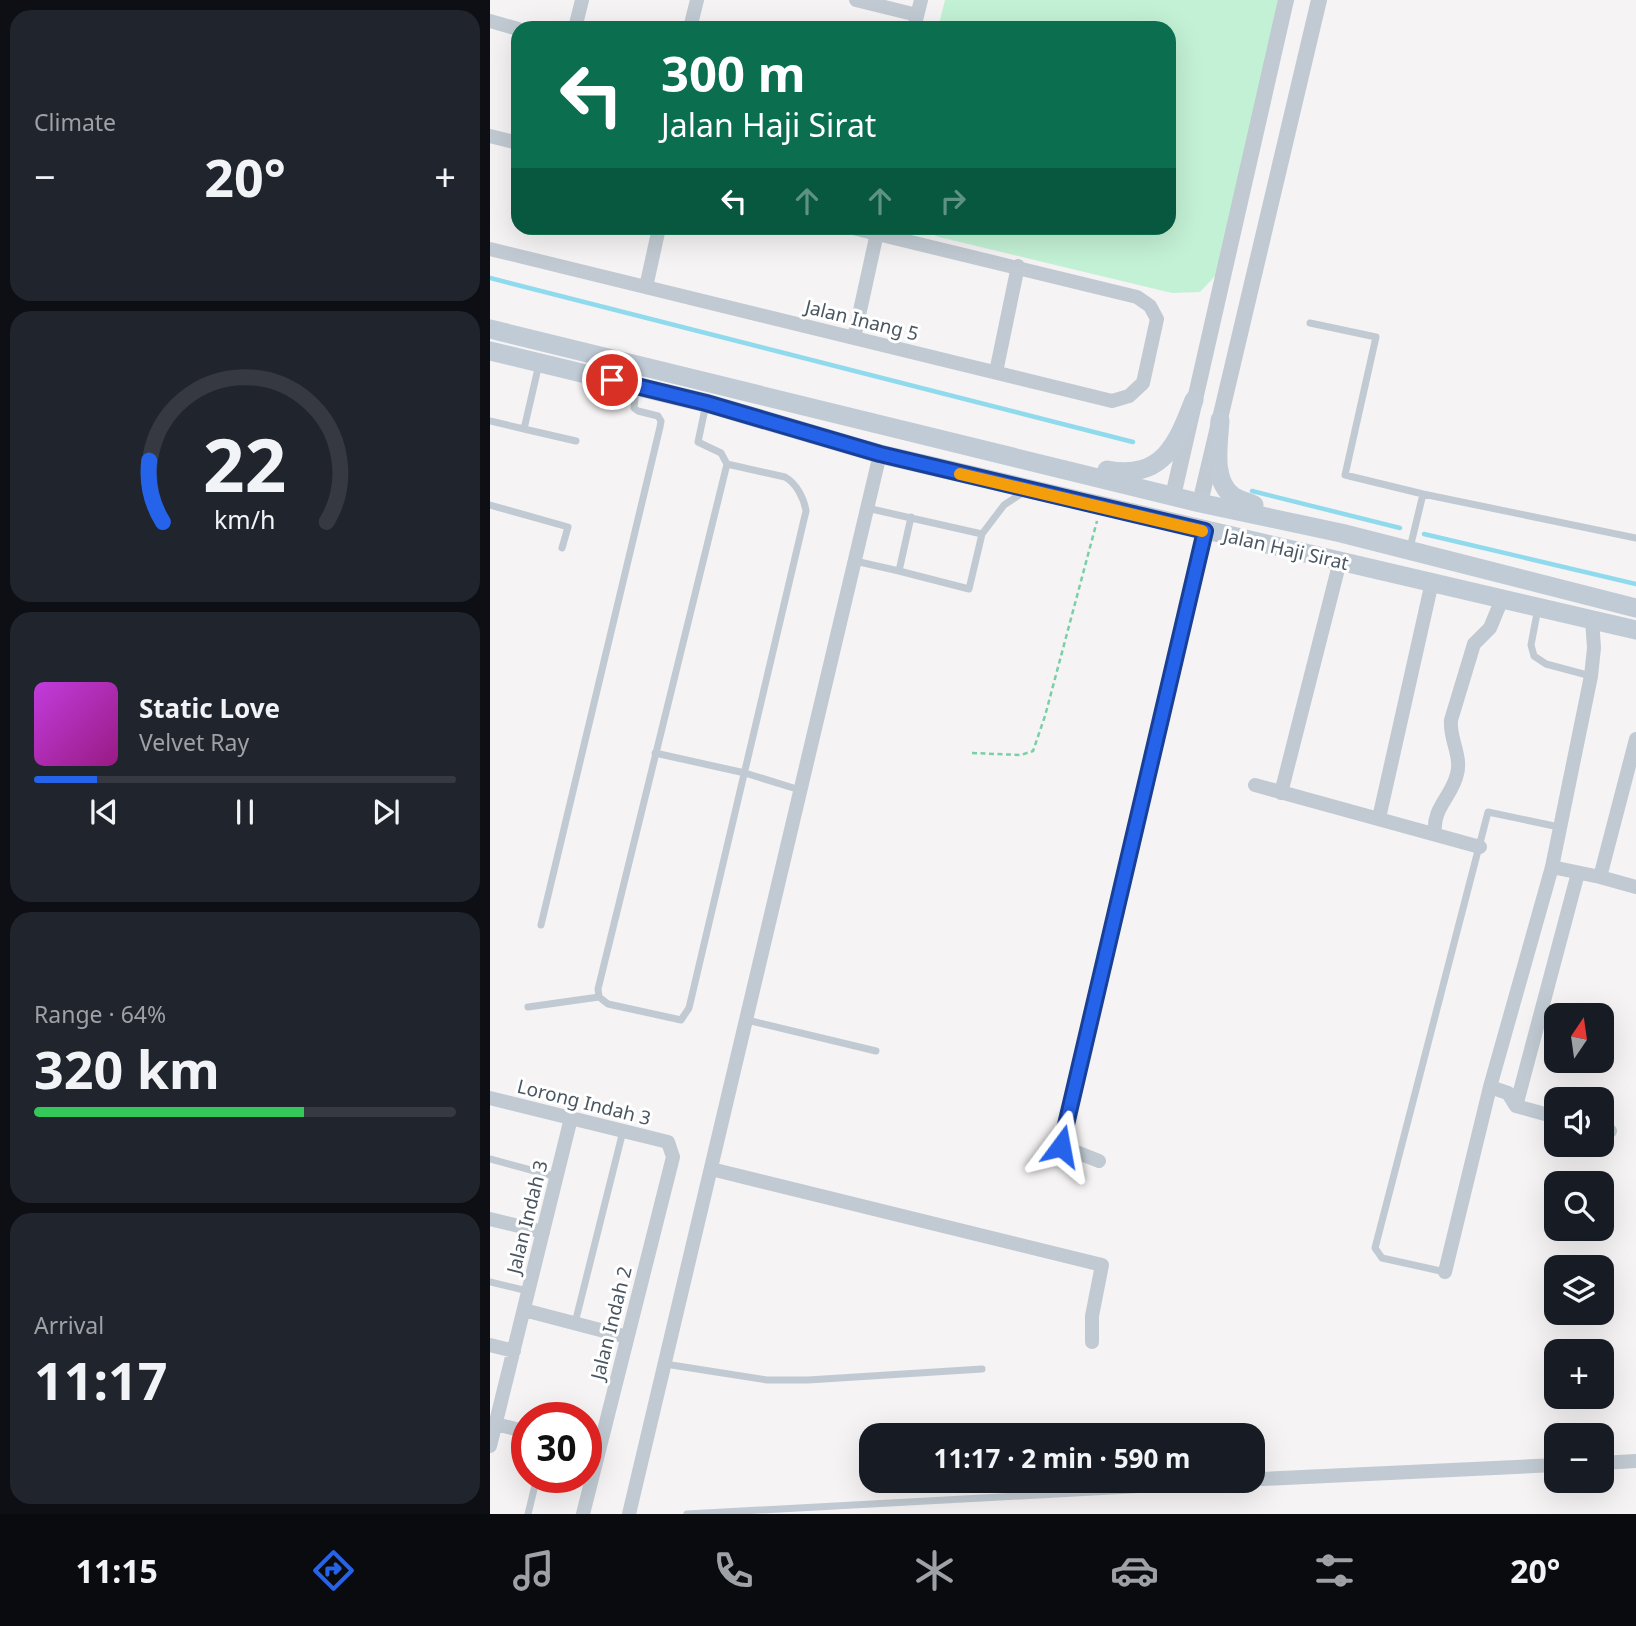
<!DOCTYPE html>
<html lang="en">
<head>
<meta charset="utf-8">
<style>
	body { margin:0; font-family:"Noto Sans",sans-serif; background:#20242c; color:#f1f3f6; height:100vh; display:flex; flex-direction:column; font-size:26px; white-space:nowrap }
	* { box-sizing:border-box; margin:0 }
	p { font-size:23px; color:#9ea1a6 }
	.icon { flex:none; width:38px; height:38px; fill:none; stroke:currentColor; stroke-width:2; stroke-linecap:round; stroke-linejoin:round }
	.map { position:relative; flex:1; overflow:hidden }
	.drawer { display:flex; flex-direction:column; gap:10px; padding:10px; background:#0d0f14; width:490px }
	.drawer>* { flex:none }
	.guide { position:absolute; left:21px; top:21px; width:665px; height:214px; border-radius:21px; box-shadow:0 7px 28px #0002; background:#0b6e4f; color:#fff; overflow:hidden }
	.needle { width:46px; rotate:13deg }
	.fabs { position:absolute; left:1054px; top:1003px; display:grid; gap:14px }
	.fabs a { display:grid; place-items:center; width:70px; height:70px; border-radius:14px; background:#171b24; box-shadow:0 7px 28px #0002; font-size:35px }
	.speed { position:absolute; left:21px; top:1402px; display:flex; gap:14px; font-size:35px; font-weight:700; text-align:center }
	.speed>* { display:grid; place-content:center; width:91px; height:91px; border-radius:50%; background:#171b24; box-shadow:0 7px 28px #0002; line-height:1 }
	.speed .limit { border:10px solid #d22; background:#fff; color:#111 }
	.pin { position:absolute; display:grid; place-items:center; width:60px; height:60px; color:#fff; margin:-30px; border:4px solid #fff; border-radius:50%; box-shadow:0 2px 7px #0007 }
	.me { position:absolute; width:77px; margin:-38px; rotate:13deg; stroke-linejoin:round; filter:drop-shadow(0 0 5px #0008) }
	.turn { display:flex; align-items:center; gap:24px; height:147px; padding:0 35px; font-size:32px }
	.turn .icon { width:91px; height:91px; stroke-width:2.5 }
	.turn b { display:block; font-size:49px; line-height:60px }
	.lanes { display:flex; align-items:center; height:66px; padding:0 35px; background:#0003; justify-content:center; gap:35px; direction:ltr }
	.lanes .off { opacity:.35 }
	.big { font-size:52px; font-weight:700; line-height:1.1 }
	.drawer .widget { flex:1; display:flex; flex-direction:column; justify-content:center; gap:10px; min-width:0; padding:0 24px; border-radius:21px; background:#20242c }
	.drawer .dial { align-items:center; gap:0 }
	.dial svg { height:182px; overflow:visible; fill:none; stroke:#363941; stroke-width:7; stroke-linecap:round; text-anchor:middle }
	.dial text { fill:#f1f3f6; stroke:none }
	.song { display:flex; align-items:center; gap:21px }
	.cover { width:84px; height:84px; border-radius:10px; background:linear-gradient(135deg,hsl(290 70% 55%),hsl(310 70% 35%)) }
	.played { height:7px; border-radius:4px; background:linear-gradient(90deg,#2563eb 15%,#363941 15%) }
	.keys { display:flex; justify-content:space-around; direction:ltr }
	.heat { display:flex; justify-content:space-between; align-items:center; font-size:38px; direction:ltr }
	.charge { height:10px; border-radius:5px; background:linear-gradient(90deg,#34c759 64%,#363941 0) }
	.trip { position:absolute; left:369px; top:1423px; width:406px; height:70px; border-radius:21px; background:#171b24; box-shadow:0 7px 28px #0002; font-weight:700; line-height:70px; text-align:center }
	.dock { display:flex; height:112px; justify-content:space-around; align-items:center; background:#090b0e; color:#9ea1a6 }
	.dock .icon { width:49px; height:49px }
	.dock .active { color:#2563eb }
	.dock b { font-size:32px; color:#f1f3f6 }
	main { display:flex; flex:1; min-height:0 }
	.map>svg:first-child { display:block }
</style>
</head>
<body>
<main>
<section class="drawer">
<div class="widget"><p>Climate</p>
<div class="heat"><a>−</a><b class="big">20°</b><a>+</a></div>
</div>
<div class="widget dial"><svg viewBox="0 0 100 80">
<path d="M14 69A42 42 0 1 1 86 69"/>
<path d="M14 69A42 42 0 0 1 8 42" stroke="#2563eb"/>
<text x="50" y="56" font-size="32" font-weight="700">22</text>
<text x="50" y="72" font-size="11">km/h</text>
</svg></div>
<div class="widget">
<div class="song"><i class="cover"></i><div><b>Static Love</b><p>Velvet Ray</p></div></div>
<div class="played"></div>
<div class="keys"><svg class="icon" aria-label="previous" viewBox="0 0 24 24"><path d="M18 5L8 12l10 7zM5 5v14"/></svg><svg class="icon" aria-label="pause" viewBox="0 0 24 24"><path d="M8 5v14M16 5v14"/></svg><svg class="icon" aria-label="next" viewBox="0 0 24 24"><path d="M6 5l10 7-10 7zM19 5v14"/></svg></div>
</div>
<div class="widget"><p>Range · 64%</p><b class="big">320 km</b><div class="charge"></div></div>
<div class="widget"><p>Arrival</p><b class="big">11:17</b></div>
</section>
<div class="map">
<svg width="1146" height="1514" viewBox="0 0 1146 1514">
	<rect width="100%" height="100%" fill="#f5f3f3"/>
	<path fill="#c3f1d5" d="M455,0H789L727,274L710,292L682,293L449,237L426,228H679V28H448Z"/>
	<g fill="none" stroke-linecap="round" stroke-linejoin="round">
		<path stroke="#90daee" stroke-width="4.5" d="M0,278L643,442
			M762,491L910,528
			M934,534L1146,584"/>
		<path stroke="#7ad0a6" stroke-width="2.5" stroke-dasharray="5 3.5" stroke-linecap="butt" d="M482,753L531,755L543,751L555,716L607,521"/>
		<path stroke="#c1cad2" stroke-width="7" d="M820,323L886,337L855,475L933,494L1146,538
			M0,421L34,429L49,364
			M34,429L86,441
			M0,505L78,527L72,548
			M377,508L492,534
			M421,517L409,571L479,589L492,534L514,505L534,492
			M920,548L933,494
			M365,561L409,571
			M1048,608L1041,645L1044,656L1056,664L1101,676
			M165,753L255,773L310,790
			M51,925L170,427L171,421L168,416L148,411L144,408L146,386
			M109,997L108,989L237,464L231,453L208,442L216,404
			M38,1007L109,997L118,1004L191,1020L199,1008L316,511C314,498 306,483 295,477L237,464
			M257,1020L386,1051
			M0,1159L67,1177
			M955,1272L892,1258L885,1248L998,812L1069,827
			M0,1282L38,1291
			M85,1323L133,1131
			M175,1364L277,1380H318L492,1369
			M38,1514L47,1477
			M197,1514L731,1485"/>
		<path stroke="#c1cad2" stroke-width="14" d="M366,0L427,15
			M0,21L28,29
			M85,28L92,0
			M200,28L207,0
			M424,28L431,0
			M0,136L28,143
			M0,249L622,401L639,396L653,383L667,319L660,306L647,297L363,228
			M156,287L169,228
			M364,338L387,233
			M506,372L528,266
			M1146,739L1110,877L1146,887
			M765,785L990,847
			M791,793L850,561
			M889,818L942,582
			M945,834C942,807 962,797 967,774C972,756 959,738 961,720L984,644L1000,628L1012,599
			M1062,867L1110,877
			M1000,1087L1018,1093L1026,1106L1066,1117
			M0,1098L178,1142L183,1157L93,1514
			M1026,1106L1088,873
			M1111,1129L1120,1131
			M609,1161L571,1146L715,531
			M221,1169L612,1265L602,1316V1342
			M0,1219L53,1232
			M955,1272L1000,1087L1062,867L1101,676L1104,648L1102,619
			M34,1310L137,1337
			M0,1345L24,1351
			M6,1424L37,1432
			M0,1446L81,1118
			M1111,1463L1146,1461
			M772,1479L1066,1465
			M139,1514L390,454"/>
		<path stroke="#c1cad2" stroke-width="16" d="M683,496L796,0
			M710,503L829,0"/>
		<path stroke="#c1cbd6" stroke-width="19" d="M0,329L710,503L851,533L1146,608
			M0,351L216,403L390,454L1146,630
			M730,420C729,443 721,480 743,496C748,500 758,502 764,505
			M617,470C673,480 687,444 704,400"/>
	</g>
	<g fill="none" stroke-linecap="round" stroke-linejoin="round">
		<g stroke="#184099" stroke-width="18">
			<path id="route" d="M122,380L216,403L390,454L715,531L571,1146"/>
		</g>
		<use href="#route" stroke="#2563eb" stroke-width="12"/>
		<path stroke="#f59e0b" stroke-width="12" d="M470,474L712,531"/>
	</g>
	<g text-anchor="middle" stroke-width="6" stroke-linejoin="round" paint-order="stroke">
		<g font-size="19" fill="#4a5661" stroke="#fff">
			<text transform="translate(372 320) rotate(14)" y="7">Jalan Inang 5</text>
			<text transform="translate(796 549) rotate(13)" y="7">Jalan Haji Sirat</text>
			<text transform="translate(94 1102) rotate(14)" y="7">Lorong Indah 3</text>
			<text transform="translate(37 1217) rotate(-76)" y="7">Jalan Indah 3</text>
			<text transform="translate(121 1323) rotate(-76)" y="7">Jalan Indah 2</text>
		</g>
	</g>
</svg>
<div class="fabs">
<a><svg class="needle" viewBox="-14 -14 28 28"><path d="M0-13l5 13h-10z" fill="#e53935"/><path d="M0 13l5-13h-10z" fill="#9ea1a6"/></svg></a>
<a><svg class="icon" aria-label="sound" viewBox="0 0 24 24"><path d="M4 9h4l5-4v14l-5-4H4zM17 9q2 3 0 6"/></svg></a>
<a><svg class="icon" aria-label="search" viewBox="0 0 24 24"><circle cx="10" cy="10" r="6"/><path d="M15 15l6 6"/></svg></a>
<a><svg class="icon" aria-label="layers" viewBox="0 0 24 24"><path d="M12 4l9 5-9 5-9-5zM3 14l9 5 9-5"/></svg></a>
<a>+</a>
<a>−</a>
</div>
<div class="speed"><div class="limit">30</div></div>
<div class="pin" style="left:122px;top:380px;background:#d93025"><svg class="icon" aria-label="arrive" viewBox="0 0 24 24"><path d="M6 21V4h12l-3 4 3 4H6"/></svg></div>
<svg class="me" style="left:571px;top:1146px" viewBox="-20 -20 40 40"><path d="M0-17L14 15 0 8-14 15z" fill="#2563eb" stroke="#fff" stroke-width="4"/></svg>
<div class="trip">11:17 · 2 min · 590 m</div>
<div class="guide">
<div class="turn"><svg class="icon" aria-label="left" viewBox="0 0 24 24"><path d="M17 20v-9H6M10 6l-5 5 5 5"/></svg><div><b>300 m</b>Jalan Haji Sirat</div></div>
<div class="lanes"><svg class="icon" aria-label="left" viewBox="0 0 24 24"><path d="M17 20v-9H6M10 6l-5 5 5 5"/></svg><svg class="icon off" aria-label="ahead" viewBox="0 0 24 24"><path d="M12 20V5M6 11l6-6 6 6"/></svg><svg class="icon off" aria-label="ahead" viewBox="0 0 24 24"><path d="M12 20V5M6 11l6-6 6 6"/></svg><svg class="icon off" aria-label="right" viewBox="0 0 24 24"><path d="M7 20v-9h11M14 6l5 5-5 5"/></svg></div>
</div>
</div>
</main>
<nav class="dock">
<b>11:15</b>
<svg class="icon active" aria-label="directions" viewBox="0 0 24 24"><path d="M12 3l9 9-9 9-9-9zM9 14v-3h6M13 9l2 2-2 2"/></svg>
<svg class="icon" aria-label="music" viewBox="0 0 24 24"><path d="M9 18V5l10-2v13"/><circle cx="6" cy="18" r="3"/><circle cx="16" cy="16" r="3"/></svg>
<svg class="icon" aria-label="phone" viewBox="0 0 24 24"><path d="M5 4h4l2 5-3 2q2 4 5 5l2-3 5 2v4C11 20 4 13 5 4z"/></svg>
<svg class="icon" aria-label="climate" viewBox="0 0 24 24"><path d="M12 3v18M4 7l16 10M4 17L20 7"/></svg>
<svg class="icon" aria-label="car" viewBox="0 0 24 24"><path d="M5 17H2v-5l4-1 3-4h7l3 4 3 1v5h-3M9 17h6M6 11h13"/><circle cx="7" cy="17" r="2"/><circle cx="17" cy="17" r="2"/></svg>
<svg class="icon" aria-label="filters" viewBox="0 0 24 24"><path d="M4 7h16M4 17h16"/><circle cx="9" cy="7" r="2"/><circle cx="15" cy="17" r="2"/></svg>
<b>20°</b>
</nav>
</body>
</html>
